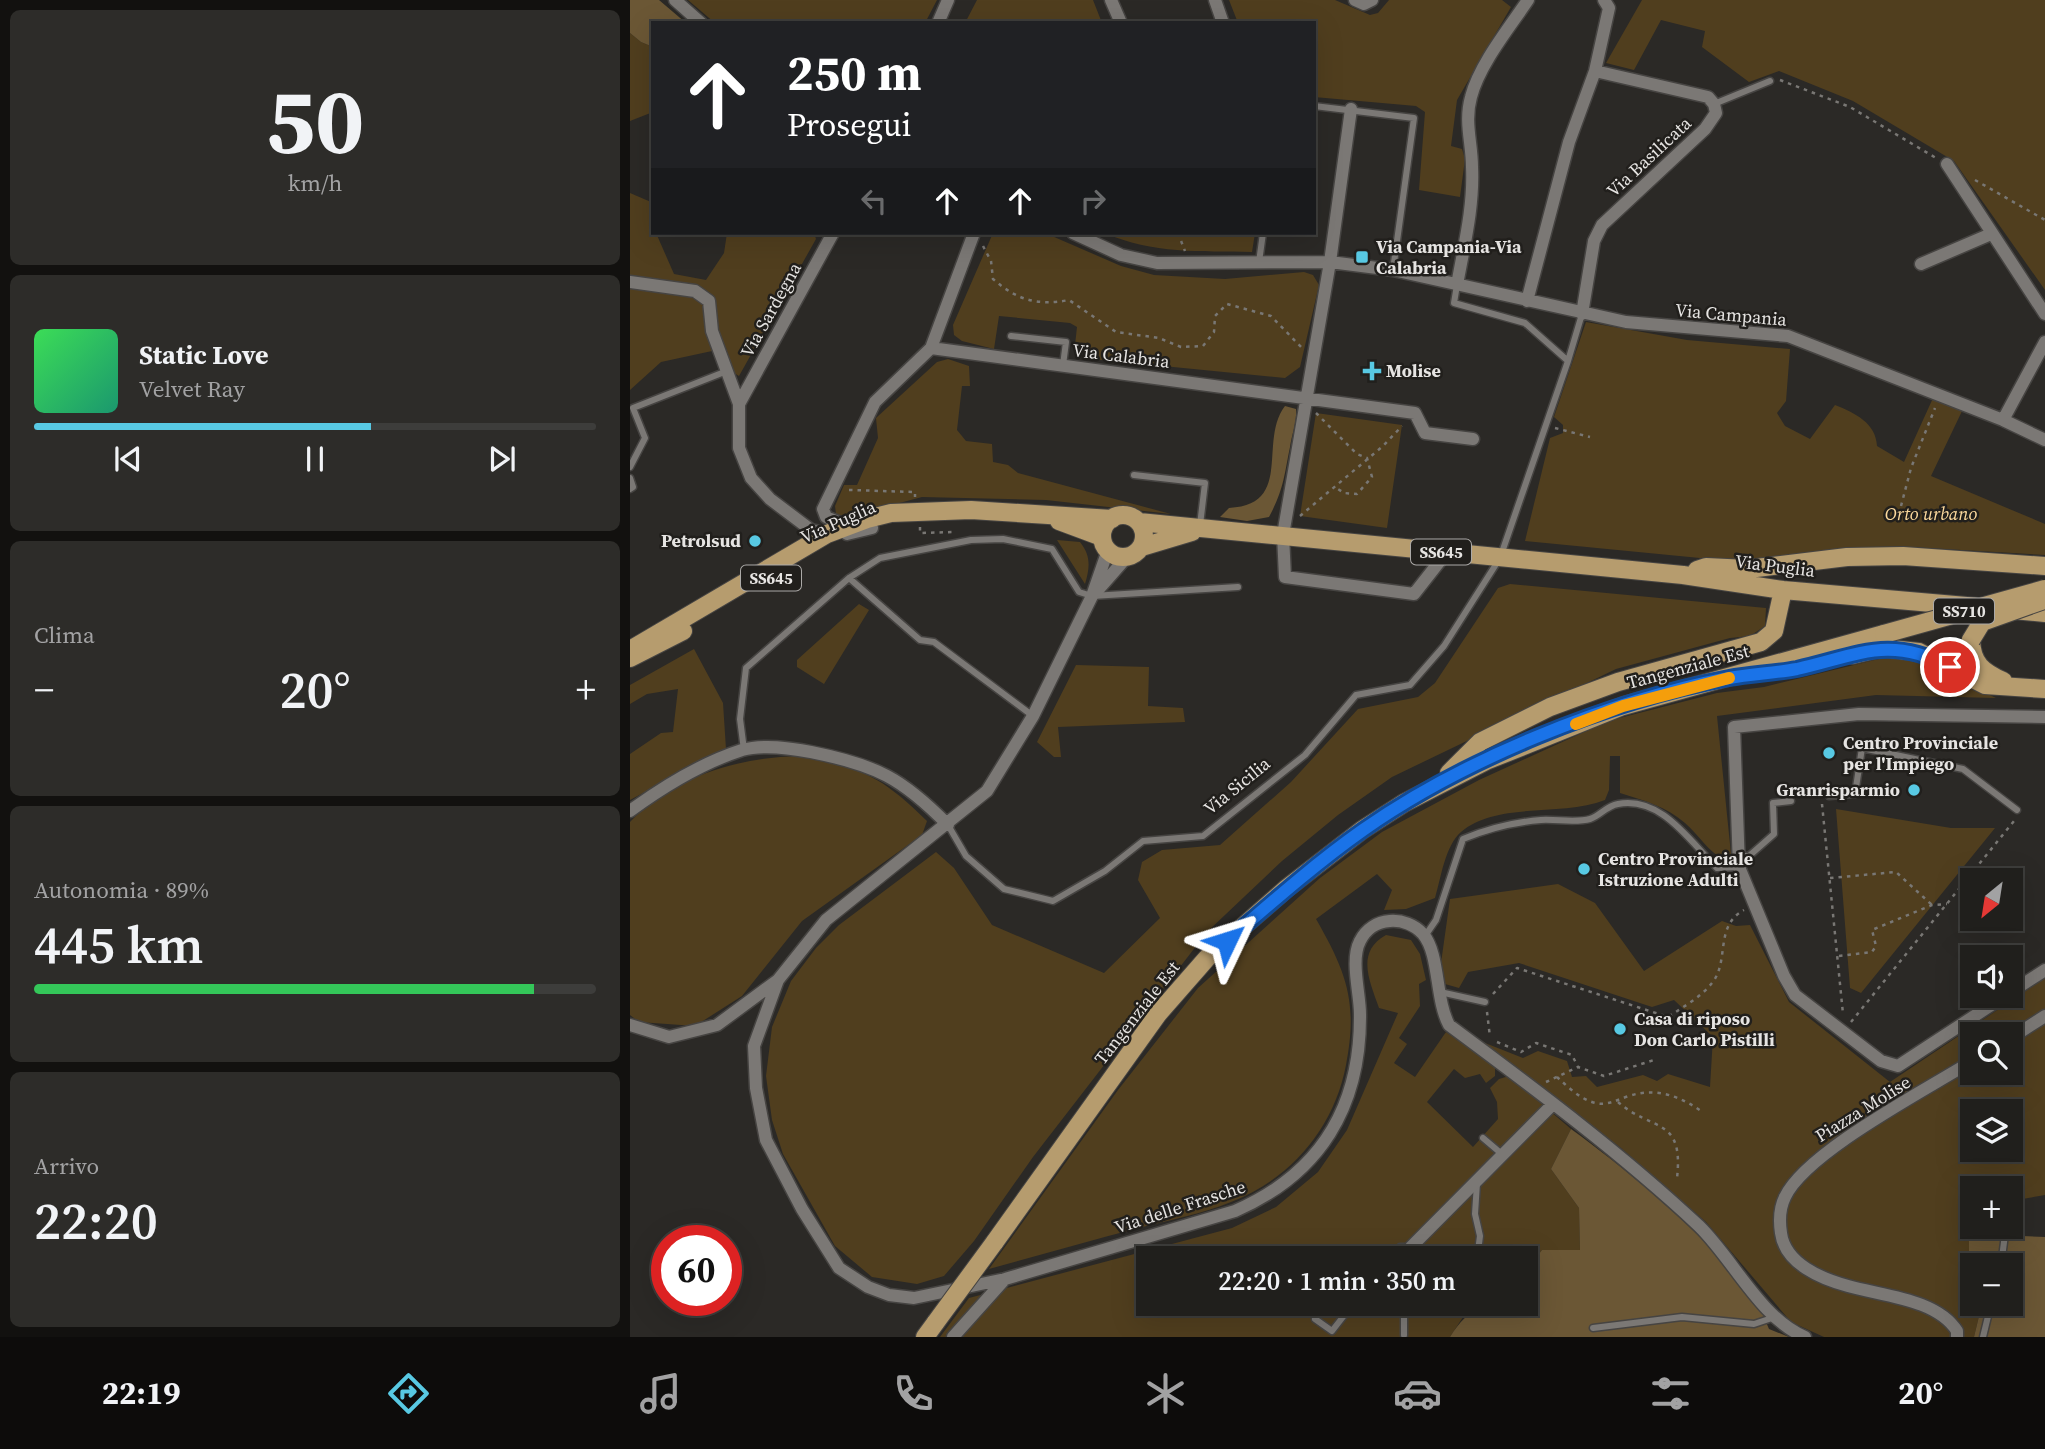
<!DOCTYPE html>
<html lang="it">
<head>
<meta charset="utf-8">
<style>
	body { margin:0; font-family:"Source Serif 4",serif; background:#2d2c29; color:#f1f3f6; height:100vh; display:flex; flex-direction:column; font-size:26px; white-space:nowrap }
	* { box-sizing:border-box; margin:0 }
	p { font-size:23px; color:#a2a2a3 }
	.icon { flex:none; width:38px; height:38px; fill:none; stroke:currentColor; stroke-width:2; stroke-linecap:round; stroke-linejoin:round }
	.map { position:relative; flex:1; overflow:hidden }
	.panel { display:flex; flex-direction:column; gap:10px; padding:10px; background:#12110f; width:630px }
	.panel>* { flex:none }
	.hud { position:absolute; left:21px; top:21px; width:665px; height:214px; border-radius:0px; box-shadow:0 7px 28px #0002,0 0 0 2px #3d3d3b; background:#202124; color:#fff; overflow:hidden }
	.needle { width:46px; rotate:210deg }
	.tools { position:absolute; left:1330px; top:868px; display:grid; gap:14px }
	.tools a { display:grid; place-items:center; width:63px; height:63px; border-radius:0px; background:#201f1c; box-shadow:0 7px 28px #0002,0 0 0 2px #3d3d3b; font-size:35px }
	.speed { position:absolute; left:21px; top:1225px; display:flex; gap:14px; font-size:35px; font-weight:700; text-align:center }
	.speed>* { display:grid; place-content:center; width:91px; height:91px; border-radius:50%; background:#201f1c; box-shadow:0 7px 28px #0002,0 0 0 2px #3d3d3b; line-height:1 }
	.speed .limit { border:10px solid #d22; background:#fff; color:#111 }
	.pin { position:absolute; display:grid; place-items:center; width:60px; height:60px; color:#fff; margin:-30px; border:4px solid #fff; border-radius:50%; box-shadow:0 2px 7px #0007 }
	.me { position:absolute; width:77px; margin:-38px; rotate:49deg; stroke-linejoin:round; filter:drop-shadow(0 0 5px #0008) }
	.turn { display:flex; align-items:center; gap:24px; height:147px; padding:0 21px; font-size:32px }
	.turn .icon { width:91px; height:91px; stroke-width:2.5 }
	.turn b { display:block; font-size:49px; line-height:60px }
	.lanes { display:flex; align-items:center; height:66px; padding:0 21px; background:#0003; justify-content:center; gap:35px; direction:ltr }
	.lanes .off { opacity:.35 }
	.big { font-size:52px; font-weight:600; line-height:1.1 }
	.panel .widget { flex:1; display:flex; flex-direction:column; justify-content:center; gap:10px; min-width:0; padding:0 24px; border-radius:10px; background:#2d2c29 }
	.panel .dial { align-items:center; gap:0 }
	.dial b { font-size:91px; line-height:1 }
	.song { display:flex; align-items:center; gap:21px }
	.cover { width:84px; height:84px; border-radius:10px; background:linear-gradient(135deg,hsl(130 70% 55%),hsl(160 70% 35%)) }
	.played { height:7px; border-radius:4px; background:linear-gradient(90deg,#58c9e3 60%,#3d3d3b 60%) }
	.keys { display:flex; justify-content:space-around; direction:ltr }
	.heat { display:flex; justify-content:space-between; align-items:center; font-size:38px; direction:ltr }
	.charge { height:10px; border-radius:5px; background:linear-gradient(90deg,#34c759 89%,#3d3d3b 0) }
	.trip { position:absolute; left:506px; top:1246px; width:402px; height:70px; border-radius:0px; background:#201f1c; box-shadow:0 7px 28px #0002,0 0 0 2px #3d3d3b; font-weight:600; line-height:70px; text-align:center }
	.menu { display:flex; height:112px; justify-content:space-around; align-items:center; background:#0d0c0b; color:#a2a2a3 }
	.menu .icon { width:49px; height:49px }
	.menu .on { color:#58c9e3 }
	.menu b { font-size:32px; color:#f1f3f6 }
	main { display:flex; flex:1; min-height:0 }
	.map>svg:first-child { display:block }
</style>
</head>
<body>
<main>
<section class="panel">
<div class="widget dial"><b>50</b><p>km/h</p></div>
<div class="widget">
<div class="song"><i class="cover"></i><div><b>Static Love</b><p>Velvet Ray</p></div></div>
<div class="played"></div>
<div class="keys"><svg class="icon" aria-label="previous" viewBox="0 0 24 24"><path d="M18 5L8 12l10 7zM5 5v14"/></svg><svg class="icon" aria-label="pause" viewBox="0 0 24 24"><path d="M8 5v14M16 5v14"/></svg><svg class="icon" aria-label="next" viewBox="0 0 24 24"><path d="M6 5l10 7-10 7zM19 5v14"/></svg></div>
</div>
<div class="widget"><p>Clima</p>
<div class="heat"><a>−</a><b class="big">20°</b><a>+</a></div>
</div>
<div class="widget"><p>Autonomia · 89%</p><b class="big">445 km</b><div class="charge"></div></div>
<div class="widget"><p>Arrivo</p><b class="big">22:20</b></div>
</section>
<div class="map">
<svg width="1415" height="1337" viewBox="0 0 1415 1337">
	<rect width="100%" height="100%" fill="#2b2926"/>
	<path fill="#503e1e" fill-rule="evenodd" d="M58,0H307L295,23H85Z
		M347,0H463L472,23H335Z
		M599,0H705L740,15L748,13L759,0H872L881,7L827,100L821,146L832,149L835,159L830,197L789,190L795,112L786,106L684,97V23H608Z
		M1012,0H1415V290L1324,161L1223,101L1149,71L1119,82L1072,47L1075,31L1031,20L1004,70L976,63Z
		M0,33L11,42L23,47V112L0,121Z
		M0,193L21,202L23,233H26L44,274L76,280L94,253L97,233H184L186,239L109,376L104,373L96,348L31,362L0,390Z
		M363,233H415L491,266L524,275L595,279L674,272L683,275L689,285L670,367L655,378L462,359L445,345L447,327L440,323L369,316L364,349L332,341L324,335L323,325Z
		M475,233H625L622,252C571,251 522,254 475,233Z
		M956,322L1057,340L1160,349L1156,401L1147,413L1155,426L1180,439L1205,405C1225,413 1246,423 1247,446L1274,462L1303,398L1333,409L1301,476L1415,524V555L1280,547L1111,562L895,541L920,438L933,433V425L924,417Z
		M318,359L339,366L340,386H332L327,430L336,441L362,444L363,462L378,465L388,473L541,514L416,500L292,497L213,518L206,514L205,506L214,485H227L248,438L246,418L307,362Z
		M686,413L772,425L757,528L670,516Z
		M427,540L450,542C461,556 460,567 455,584Z
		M880,584L1136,608L1135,626L1120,636L1100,638L986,669L762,777L708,815L652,861L577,932L403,1157L344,1241L314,1276L287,1284L242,1277L205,1246L153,1154L142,1120L136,1076L142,1027L161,981L186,948L209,925L306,852L324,868L362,925L474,973L530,918L508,880L512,862L532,850L590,845L661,782L728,709L788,697L805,683L868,588Z
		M229,604L239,610L194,684L167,667V660Z
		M64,649L93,703L96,749L0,800V754L31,733L43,732L48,689L17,694L0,704V685Z
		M1261,656L1281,657L1366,698L1246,695L1087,716L1101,854L1095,860C1078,852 1069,835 1055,823C1037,807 1013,800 990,793V756H980L979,790L975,800C933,817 867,801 831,832C815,846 811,878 805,898L776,909L754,910L762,890L747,874L686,919C717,973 728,1003 716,1065C704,1128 661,1179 601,1202C572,1214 539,1220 509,1228C459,1241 409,1255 359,1269L488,1090L568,988L690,878L752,832L849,780L978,721L1087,693L1134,687Z
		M446,665L519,667L518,706L553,708L555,722L428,727L431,757H424L407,742Z
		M168,756C233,769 249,774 297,821L292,835L172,921L112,996L65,1026L9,1022L0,1015V822C44,776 107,758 168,756Z
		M1206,809L1321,828H1365L1231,993L1220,988Z
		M928,884L965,903L1014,971L1092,921L1106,926L1120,925L1159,1002L1260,1082L1415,978V1195L1381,1201V1188H1342V1227H1347L1339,1233V1308L1350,1312L1344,1337H1194L1161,1322L1076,1222L991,1148L850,1041L893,1058L908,1051L937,1061L942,1077L956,1076L967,1087L1013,1075L1027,1081L1038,1074L1080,1087L1083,1037L1044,1000L1022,1007L889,963L838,972L829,988L815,984L811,963L820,899ZM1342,1034H1381V1073H1342ZM1342,1111H1381V1150H1342Z
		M756,935L781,940L790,954L796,980L789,984L790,1006L769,1038L777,1044L764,1063L785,1077L816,1032L865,1066V1076L856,1083L850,1074L835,1078L824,1069L797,1102L843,1147L868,1119L867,1102L860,1088L869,1079L879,1076L941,1129L921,1169L949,1208L950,1250H912L896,1270V1258H518V1304H854L833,1317L820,1337H310L339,1298L602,1228L646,1207L688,1172L717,1130L768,1013L749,1008C740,982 725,952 756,935Z"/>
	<path fill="#6b5735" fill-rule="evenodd" d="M0,0H29L56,23H23V47L11,42L0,33Z
		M655,406L666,409C667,423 662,433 660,447C654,476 654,489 639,517L617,521L590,517L599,508C664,505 628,441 655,406Z
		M941,1129C1003,1174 1080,1239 1126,1300C1132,1308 1135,1320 1139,1329L1159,1337H820C843,1301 857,1304 896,1304V1270L912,1250H950L949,1208L921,1169Z
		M1347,1227H1369L1368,1235L1415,1237V1337H1344L1350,1312L1339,1308V1233ZM1342,1265H1381V1304H1342Z"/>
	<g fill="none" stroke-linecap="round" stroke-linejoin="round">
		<g stroke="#464442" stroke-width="9">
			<path id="lane" d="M1084,104L1140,81
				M684,106L784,118L763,270
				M629,262L633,233
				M381,336L436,342L433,365
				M938,361L952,314
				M0,467L15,438L3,408L97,371
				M504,475L575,483L570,525
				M0,478L3,487L0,489
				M219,578L290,640L304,642L403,716
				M114,750L110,719L116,668L219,578L250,558L341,540L373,539L422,549L449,592L462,596L608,587
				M1199,796L1225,794L1232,748L1333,769L1387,810
				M318,825L336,856L374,889L423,901L475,871L513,841L573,836L675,755L726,695L780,685L814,646L870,558L938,361L895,323L824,303L827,285
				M1109,856H1119L1144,834L1143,803L1161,801
				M795,936L806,920L833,839C857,829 886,822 911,820C926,819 946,823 960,819C970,816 976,806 988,804C1032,796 1060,842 1087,868L1109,867
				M810,992L855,1002
				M853,1138L873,1155
				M847,1183L845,1214L850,1236L848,1251
				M758,1258L770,1247H781L779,1258
				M1371,1265L1376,1227
				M774,1304V1335
				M685,1319L702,1331L723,1304
				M963,1328L1052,1317L1124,1324L1145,1317
				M1353,1337L1361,1304"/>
		</g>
		<g stroke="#464442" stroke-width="15">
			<path id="street" d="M45,0L71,23
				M481,0L491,23
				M585,0L593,23
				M725,0L734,4L742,0
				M308,23L318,0
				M721,109L700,262L653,535L655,577L784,594L817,552
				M1317,164L1415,314
				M443,233L491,255L527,263L700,262L763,270L996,322L1158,336L1373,420L1415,440
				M1291,264L1361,234
				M0,282L65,291L79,301L82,331L109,404
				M827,285C834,246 844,206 842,167C842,143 834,122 841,97C849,65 879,28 898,0
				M897,301L939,142L965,71L979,8L974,0
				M952,314L964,241L972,225L1075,129L1086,113L1084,104L1078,97L965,71
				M301,348L785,413L795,433L843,439
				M1373,420L1415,342
				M217,526L196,517L193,509L245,402L301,348L344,233
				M199,534L181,530L140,499L121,478L109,448V404L203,233
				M217,534L242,528
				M467,591L496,558
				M0,811C34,786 72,763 112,750C134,744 160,748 181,752C246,765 272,778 318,825
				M148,980L124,1046L126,1088L136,1140L172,1209L209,1268L238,1287L259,1295L284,1298L375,1279L605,1211C690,1174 731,1107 730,1014C730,993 720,960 730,941C742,916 776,915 793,934C810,954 805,999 819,1025C905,1089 991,1153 1069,1226C1103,1259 1131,1319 1175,1337
				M1381,992L1415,970
				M1375,996L1268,1066L1251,1061L1165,995L1154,976L1109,867L1104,727L1229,714L1415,717
				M0,1025L39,1037L87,1025L148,980L196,920L357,791L403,716L462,596L478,550
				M1381,1038L1415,1016
				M781,1247L923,1104
				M323,1337L375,1279
				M1327,1337V1331C1307,1299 1253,1296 1218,1286C1192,1279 1155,1264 1151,1233C1149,1220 1149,1209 1155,1197C1176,1152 1296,1090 1342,1061"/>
		</g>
		<g stroke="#464442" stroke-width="20">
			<path id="primary" d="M472 536a21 21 0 1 1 42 0a21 21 0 1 1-42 0Z
				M429,521L472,537
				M509,522L1053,575L1153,590L1348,607
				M512,547L562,532
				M1067,570L1076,567L1118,569L1217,557L1273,556L1415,566
				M1383,610L1415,613
				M1341,640C1342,664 1353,672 1373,681
				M0,650L197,534L237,519L261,513L341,510L482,519
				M1222,655L1251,648L1289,652L1355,685L1415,689
				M0,658L53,631
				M819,773L850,742L920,707L988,682L1131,642L1144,631L1153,590
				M364,1243L528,1014L577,958L657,888L732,830L774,803L856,761L993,706L1254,634
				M295,1337L306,1322"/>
		</g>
		<path stroke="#797774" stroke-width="2.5" stroke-dasharray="3.5 5" stroke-linecap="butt" d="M1150,80L1220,107L1306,158
			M1345,180L1415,220
			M548,233L555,251
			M353,246L361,261L363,279C387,300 407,306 439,300L486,332L529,338L551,347L573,346L584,332L585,316L597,304L641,316L672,348
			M686,413L727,454L737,458L742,477L727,494L714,493L705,487
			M925,428L960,437
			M219,490L285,492V497
			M1271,506L1281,468L1305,408
			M670,516L753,446L772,426
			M290,527V533L323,532
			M1192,804L1213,1014
			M1200,878L1266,872L1302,905
			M1209,956L1242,952L1246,946L1242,930L1302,905L1317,904
			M863,994L887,968L1038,1017C1053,1007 1071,997 1082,983C1100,961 1084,926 1114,910
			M857,1012L860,1037
			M1221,1022L1384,821
			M867,1042L891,1052L906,1043L942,1055L948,1067L974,1076L1027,1059
			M927,1077C937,1086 949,1098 962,1102C976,1107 986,1100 999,1096C1025,1087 1050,1096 1071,1111
			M916,1082L948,1067
			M988,1102C1022,1132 1054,1116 1047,1178"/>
		<use href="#lane" stroke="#7b7875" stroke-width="6"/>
		<use href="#street" stroke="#7b7875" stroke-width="12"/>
		<use href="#primary" stroke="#b69c6e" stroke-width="18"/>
		<g stroke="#464442" stroke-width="20" stroke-linecap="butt">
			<path id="primary-bridge" d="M1254,634L1415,589
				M1341,640L1352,622L1414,600
				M306,1322L364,1243"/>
		</g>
		<use href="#primary-bridge" stroke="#b69c6e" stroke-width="18"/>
	</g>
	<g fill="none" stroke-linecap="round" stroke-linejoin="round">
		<g stroke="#114b97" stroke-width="18">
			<path id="route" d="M597,941C641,903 685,864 733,830C834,759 978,701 1099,678C1121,674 1145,673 1167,669C1229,655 1259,635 1320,667"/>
		</g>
		<use href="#route" stroke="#1a73e8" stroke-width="12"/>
		<path stroke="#f59e0b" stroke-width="12" d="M946,724L993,706L1099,678"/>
	</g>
	<g fill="#58c9e3" stroke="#211f1c" stroke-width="2.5">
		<rect x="725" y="250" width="14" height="14" rx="3.5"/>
		<path d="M738.5 360.5h7v7h7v7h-7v7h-7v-7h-7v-7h7z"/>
		<circle cx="125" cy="541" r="7"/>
		<circle cx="1199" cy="753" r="7"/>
		<circle cx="1284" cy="790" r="7"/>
		<circle cx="954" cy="869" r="7"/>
		<circle cx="990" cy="1029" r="7"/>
	</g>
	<g text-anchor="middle" stroke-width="5" stroke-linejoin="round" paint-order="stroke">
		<g fill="#211f1c" stroke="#aba9a7" stroke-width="2">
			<rect x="781" y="539.5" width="60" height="25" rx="5"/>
			<rect x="111" y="565.5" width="60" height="25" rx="5"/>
			<rect x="1304" y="598.5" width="60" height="25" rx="5"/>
		</g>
		<g font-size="16" font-weight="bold" fill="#e6e4e2">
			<text x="811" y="558">SS645</text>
			<text x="141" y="584">SS645</text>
			<text x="1334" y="617">SS710</text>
		</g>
		<g font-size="18" fill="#e6e4e2" stroke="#211f1c">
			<text transform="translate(1019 157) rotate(-43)" y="6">Via Basilicata</text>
			<text transform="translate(141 310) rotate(-61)" y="6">Via Sardegna</text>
			<text transform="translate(1101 315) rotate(5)" y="6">Via Campania</text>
			<text transform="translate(491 356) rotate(7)" y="6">Via Calabria</text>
			<text transform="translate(208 522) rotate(-24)" y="6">Via Puglia</text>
			<text transform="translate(1145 566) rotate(7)" y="6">Via Puglia</text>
			<text transform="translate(1058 667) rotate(-15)" y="6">Tangenziale Est</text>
			<text transform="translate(607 786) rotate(-39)" y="6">Via Sicilia</text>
			<text transform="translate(507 1013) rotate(-52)" y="6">Tangenziale Est</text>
			<text transform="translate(1233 1109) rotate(-32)" y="6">Piazza Molise</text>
			<text transform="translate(550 1207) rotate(-18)" y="6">Via delle Frasche</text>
		</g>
		<g font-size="18" font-weight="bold" fill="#e6e4e2" stroke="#211f1c" text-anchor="start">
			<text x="746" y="253">Via Campania-Via<tspan x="746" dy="21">Calabria</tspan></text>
			<text x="756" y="377">Molise</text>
			<text x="111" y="547" text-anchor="end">Petrolsud</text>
			<text x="1213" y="749">Centro Provinciale<tspan x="1213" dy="21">per l'Impiego</tspan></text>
			<text x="1270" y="796" text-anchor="end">Granrisparmio</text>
			<text x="968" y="865">Centro Provinciale<tspan x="968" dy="21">Istruzione Adulti</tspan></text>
			<text x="1004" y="1025">Casa di riposo<tspan x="1004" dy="21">Don Carlo Pistilli</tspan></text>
		</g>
		<g font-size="18" font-style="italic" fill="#fdda9e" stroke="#211f1c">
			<text x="1301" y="520">Orto urbano</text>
		</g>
	</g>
</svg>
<div class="tools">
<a><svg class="needle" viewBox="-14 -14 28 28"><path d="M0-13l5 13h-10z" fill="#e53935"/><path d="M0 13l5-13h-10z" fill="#a2a2a3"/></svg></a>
<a><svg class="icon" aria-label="sound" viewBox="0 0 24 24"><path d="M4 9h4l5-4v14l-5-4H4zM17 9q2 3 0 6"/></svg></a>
<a><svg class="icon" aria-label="search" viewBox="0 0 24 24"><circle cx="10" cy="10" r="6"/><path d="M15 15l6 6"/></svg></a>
<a><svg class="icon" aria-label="layers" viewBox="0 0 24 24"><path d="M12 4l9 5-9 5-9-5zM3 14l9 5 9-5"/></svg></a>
<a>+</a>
<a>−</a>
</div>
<div class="speed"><div class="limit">60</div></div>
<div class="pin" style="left:1320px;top:667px;background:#d93025"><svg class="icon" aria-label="arrive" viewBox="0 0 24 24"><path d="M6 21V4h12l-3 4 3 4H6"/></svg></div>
<svg class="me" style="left:597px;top:941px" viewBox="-20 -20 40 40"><path d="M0-17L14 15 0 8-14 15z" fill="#1a73e8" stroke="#fff" stroke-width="4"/></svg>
<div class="trip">22:20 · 1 min · 350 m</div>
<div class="hud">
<div class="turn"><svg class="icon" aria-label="ahead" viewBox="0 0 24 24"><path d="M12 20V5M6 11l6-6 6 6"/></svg><div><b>250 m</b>Prosegui</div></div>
<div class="lanes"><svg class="icon off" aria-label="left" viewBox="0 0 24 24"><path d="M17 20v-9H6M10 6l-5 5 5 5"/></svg><svg class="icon" aria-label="ahead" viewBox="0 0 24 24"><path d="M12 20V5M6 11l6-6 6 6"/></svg><svg class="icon" aria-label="ahead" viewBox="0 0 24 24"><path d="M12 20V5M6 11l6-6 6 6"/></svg><svg class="icon off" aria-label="right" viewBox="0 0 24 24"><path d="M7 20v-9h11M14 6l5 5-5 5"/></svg></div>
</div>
</div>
</main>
<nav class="menu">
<b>22:19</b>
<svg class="icon on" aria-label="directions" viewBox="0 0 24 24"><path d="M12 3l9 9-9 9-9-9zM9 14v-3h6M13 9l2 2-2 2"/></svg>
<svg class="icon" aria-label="music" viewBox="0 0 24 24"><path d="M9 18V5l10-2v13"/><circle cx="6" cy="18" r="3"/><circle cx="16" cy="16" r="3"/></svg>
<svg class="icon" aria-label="phone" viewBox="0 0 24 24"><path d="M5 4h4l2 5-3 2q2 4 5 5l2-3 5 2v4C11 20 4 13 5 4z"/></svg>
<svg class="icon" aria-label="climate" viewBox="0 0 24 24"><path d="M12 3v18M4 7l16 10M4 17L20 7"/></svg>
<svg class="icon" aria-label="car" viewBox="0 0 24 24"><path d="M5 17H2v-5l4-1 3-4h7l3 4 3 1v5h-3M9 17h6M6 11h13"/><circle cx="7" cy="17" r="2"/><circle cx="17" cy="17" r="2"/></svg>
<svg class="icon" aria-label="filters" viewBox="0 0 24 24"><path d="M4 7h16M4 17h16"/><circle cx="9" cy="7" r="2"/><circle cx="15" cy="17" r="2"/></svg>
<b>20°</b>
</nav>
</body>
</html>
